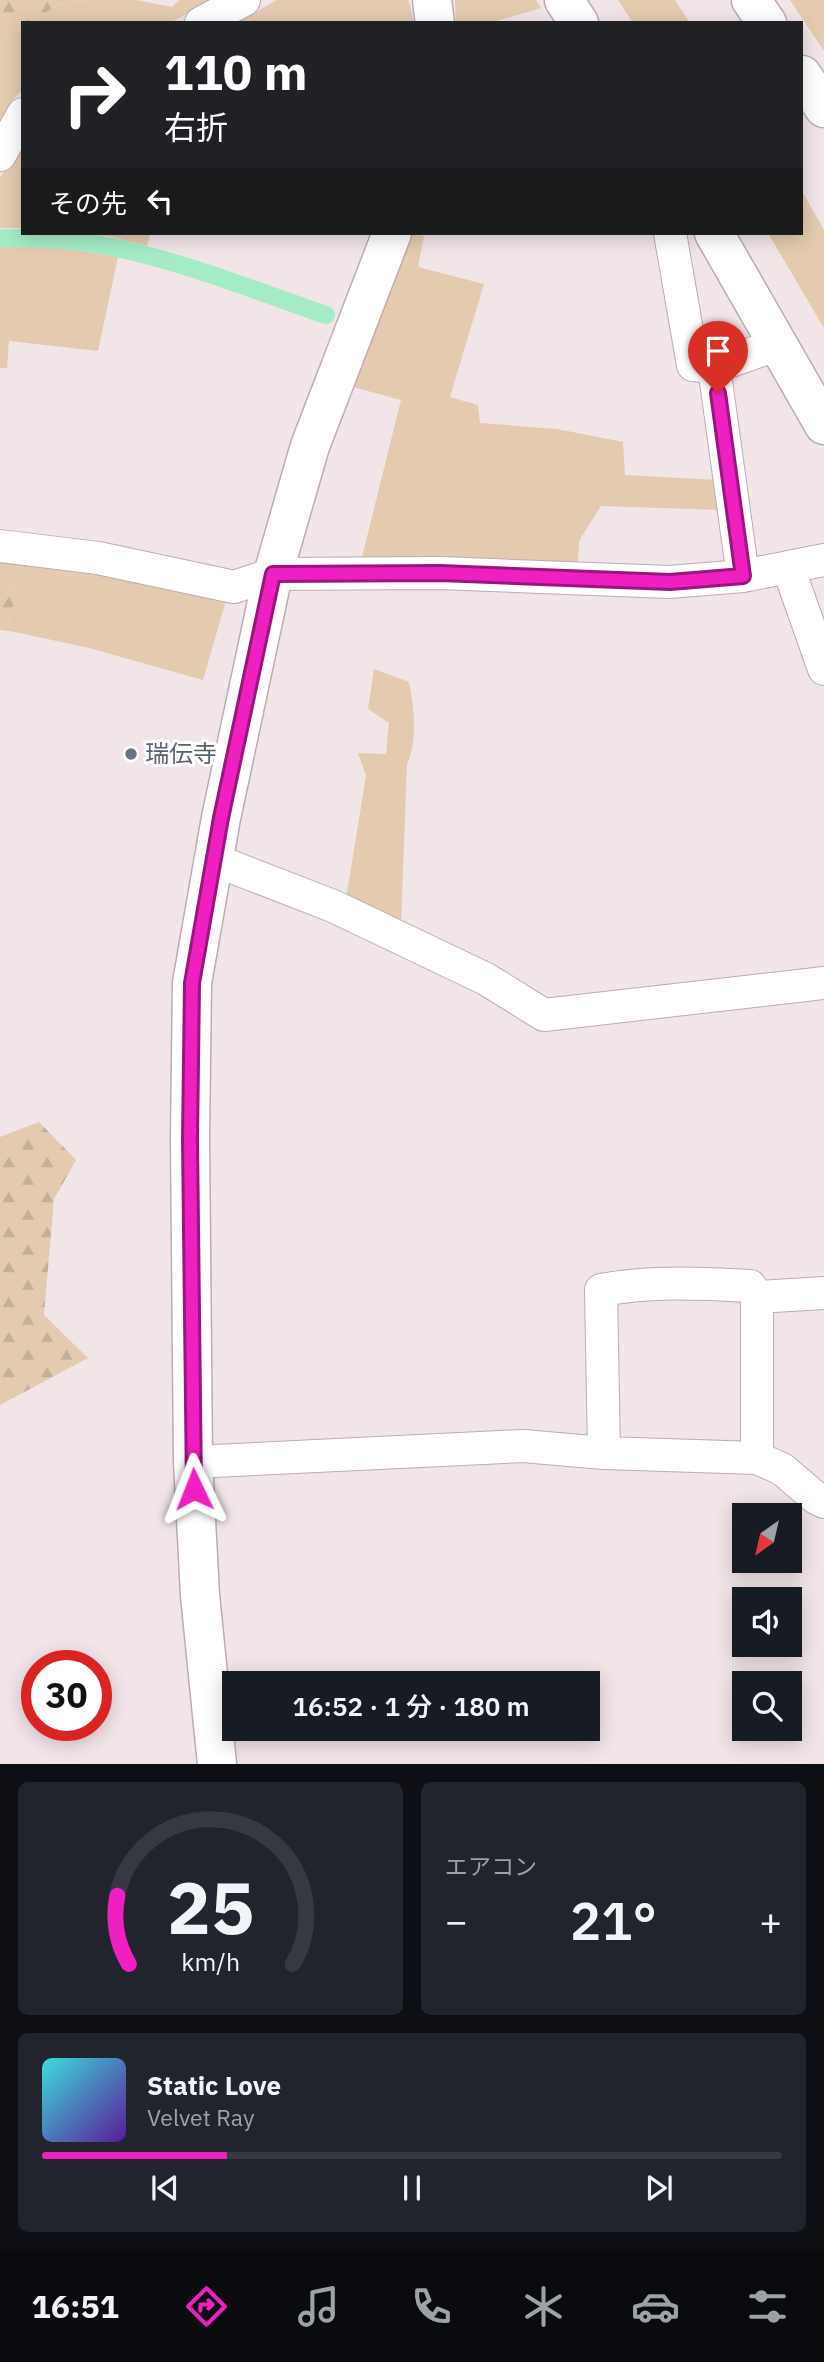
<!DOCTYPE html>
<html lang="ja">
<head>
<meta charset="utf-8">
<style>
	body { margin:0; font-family:"IBM Plex Sans","Noto Sans JP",sans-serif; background:#20242c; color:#f1f3f6; height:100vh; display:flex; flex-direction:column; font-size:26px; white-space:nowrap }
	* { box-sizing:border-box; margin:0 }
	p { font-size:23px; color:#9ea1a6 }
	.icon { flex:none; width:38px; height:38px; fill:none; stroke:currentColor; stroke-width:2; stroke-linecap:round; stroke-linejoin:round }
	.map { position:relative; height:1764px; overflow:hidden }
	.side { display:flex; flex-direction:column; gap:18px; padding:18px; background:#0d0f14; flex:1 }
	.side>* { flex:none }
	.guide { position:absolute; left:21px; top:21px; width:782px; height:214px; border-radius:0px; box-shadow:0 4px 18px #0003; background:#202124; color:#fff; overflow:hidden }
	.needle { width:46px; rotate:214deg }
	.controls { position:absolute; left:732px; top:1503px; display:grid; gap:14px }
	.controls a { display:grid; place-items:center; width:70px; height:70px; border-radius:0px; background:#171b24; box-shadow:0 4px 18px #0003; font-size:35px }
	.speed { position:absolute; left:21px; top:1650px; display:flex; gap:14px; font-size:35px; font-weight:700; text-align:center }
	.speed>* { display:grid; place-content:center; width:91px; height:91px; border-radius:50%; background:#171b24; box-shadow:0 4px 18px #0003; line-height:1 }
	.speed .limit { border:10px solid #d22; background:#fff; color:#111 }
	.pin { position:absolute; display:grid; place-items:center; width:60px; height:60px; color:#fff; margin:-72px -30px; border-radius:50% 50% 50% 0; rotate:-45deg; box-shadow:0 0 7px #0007 }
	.pin .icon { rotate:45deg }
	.me { position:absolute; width:77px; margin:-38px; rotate:358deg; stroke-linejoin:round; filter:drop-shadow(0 0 5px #0008) }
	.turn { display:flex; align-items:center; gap:24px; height:147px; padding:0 28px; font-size:32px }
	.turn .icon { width:91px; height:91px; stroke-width:2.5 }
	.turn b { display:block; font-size:49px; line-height:60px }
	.then { display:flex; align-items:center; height:66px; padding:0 28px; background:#0003; gap:14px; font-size:26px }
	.big { font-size:52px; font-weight:600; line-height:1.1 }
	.side .widget { flex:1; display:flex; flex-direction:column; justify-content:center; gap:10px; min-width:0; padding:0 24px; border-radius:10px; background:#20242c }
	.side .dial { align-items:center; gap:0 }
	.dial svg { height:182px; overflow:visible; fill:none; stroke:#363941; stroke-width:7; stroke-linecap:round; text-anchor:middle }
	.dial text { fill:#f1f3f6; stroke:none }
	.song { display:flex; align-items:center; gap:21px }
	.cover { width:84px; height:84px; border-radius:10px; background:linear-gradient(135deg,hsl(180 70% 55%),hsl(270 70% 35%)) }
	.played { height:7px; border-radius:4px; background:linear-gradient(90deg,#ee20c1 25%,#363941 25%) }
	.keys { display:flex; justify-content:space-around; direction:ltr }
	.heat { display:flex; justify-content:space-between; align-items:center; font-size:38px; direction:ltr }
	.side .tiles { flex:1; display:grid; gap:18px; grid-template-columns:1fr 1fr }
	.widget:last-child { grid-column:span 2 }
	.trip { position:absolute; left:222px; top:1671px; width:378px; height:70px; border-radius:0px; background:#171b24; box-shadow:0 4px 18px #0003; font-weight:600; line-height:70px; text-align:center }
	.tab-bar { display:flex; height:112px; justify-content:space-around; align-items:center; background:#090b0e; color:#9ea1a6 }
	.tab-bar .icon { width:49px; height:49px }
	.tab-bar .current { color:#ee20c1 }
	.tab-bar b { font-size:32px; color:#f1f3f6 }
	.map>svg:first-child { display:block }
</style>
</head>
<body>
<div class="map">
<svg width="824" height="1764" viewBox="0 0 824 1764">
	<defs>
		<pattern id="forest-firs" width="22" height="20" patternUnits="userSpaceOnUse" patternTransform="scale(1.75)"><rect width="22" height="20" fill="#e4cbb0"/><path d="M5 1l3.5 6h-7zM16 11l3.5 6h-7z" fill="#c5af98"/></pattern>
	</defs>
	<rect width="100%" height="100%" fill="#f2e5e8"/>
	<path fill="#e4cbb0" d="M85,0H136L172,7L179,0H213L170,23H30L59,4Z
		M277,0H409L414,23H236Z
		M455,0H536L541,8L490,23H456Z
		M618,0H675L690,23H633Z
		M790,0H824V51Z
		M23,28V90L15,97L0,124V42Z
		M23,141V228H0V177Z
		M802,191L824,230V328L768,233H802Z
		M83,233H150L147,246L108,236Z
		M408,234L424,236L418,267L484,284L450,397L478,405L480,423L557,429L623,442L625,475L717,480L720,510L601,506L579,541L578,564L361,561L401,400L349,386Z
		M47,245L118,257L98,351L9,341L7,368H0V246Z
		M0,555L227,597L203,680L89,648L10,631L9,615L18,594L0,570Z
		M374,669L409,682C414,707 418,740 407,764L401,925L346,898L366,776L358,753L386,754L389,723L368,709Z"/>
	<path fill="url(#forest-firs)" d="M0,0H85L59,4L30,23H23V28L0,42Z
		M0,570L18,594L9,615L10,631L0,630Z
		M39,1122L76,1160L54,1199L44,1315L88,1358L0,1405V1137Z"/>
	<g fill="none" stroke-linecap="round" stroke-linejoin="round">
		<path stroke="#a4ecc6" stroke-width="18" d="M0,238C36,238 71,239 107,246C182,261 254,290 326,315"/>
		<g stroke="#bfabb1" stroke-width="34">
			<path id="lane" d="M201,23L244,0
				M0,155L23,114
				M670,233L693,365L714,367
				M0,546L98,558L234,587L273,574L440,573L669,582L743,576L824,560
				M788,567L824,669
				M743,576L714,367L779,344
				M214,860L333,906L486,979L544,1015L824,983
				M604,1453L601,1290C651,1281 699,1283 750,1286L757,1297L824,1293
				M757,1458V1297
				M193,1462L523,1446L604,1453L757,1458L782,1469L816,1498L824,1502"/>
		</g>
		<g stroke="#bfabb1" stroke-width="41">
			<path id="street" d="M432,0L435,23
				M564,0L579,23
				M751,0L767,23
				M802,75L824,108
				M714,233L824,425
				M217,1764L200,1595L193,1462L190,1139L192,983L221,818L273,574L310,446L392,233"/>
		</g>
		<use href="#lane" stroke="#fff" stroke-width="32"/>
		<use href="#street" stroke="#fff" stroke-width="38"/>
	</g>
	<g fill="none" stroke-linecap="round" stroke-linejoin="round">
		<g stroke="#9b157d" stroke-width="18">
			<path id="route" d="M194,1489L190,1139L192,983L221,818L273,574L440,573L670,582L743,576L718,393"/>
		</g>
		<use href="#route" stroke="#ee20c1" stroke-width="12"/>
	</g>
	<circle fill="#6b7280" stroke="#fff" stroke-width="2.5" cx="131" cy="754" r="7"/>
	<g text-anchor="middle" stroke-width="6" stroke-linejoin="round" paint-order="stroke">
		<g font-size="24" fill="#5b616d" stroke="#fff" text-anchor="start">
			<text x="145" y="762">瑞伝寺</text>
		</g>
	</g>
</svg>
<div class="controls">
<a><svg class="needle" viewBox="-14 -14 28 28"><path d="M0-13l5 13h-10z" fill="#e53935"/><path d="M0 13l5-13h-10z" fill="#9ea1a6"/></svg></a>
<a><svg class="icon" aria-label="sound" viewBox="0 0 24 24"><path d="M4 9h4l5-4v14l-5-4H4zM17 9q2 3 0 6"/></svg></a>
<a><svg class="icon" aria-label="search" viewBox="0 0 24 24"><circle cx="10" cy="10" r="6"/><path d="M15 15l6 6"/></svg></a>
</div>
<div class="speed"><div class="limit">30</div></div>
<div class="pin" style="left:718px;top:393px;background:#d93025"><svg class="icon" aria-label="arrive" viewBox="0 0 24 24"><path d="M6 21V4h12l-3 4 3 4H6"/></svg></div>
<svg class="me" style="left:194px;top:1489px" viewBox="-20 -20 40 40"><path d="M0-17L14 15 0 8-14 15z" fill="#ee20c1" stroke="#fff" stroke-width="4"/></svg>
<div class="trip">16:52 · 1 分 · 180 m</div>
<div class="guide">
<div class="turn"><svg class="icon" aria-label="right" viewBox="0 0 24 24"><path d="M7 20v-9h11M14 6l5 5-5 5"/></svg><div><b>110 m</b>右折</div></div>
<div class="then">その先<svg class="icon" aria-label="left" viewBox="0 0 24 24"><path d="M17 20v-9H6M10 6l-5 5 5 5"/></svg></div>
</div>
</div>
<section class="side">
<div class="tiles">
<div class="widget dial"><svg viewBox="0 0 100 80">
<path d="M14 69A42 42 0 1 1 86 69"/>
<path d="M14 69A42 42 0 0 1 9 39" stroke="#ee20c1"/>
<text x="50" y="56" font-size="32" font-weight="700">25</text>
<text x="50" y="72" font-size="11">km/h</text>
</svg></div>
<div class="widget"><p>エアコン</p>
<div class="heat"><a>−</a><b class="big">21°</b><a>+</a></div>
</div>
<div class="widget">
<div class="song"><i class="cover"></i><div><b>Static Love</b><p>Velvet Ray</p></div></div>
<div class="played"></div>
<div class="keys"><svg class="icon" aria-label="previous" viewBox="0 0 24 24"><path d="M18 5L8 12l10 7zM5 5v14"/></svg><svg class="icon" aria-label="pause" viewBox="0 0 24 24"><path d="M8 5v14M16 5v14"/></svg><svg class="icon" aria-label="next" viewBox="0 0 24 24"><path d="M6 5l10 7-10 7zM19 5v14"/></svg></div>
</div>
</div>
</section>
<nav class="tab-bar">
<b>16:51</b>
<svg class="icon current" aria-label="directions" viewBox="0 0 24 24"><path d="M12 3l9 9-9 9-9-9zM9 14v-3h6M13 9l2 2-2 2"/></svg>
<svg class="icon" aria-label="music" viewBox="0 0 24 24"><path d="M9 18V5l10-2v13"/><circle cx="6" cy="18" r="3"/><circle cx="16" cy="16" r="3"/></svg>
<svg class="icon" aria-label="phone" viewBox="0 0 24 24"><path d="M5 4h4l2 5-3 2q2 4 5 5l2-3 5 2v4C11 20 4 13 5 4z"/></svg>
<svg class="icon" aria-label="climate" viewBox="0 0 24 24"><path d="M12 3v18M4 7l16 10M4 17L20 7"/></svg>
<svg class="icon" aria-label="car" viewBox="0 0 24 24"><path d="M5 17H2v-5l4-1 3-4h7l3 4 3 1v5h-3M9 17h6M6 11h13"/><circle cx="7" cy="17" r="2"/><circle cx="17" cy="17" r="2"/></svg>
<svg class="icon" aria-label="filters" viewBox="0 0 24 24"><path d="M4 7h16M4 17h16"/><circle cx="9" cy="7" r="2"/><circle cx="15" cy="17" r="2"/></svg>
</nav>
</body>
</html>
